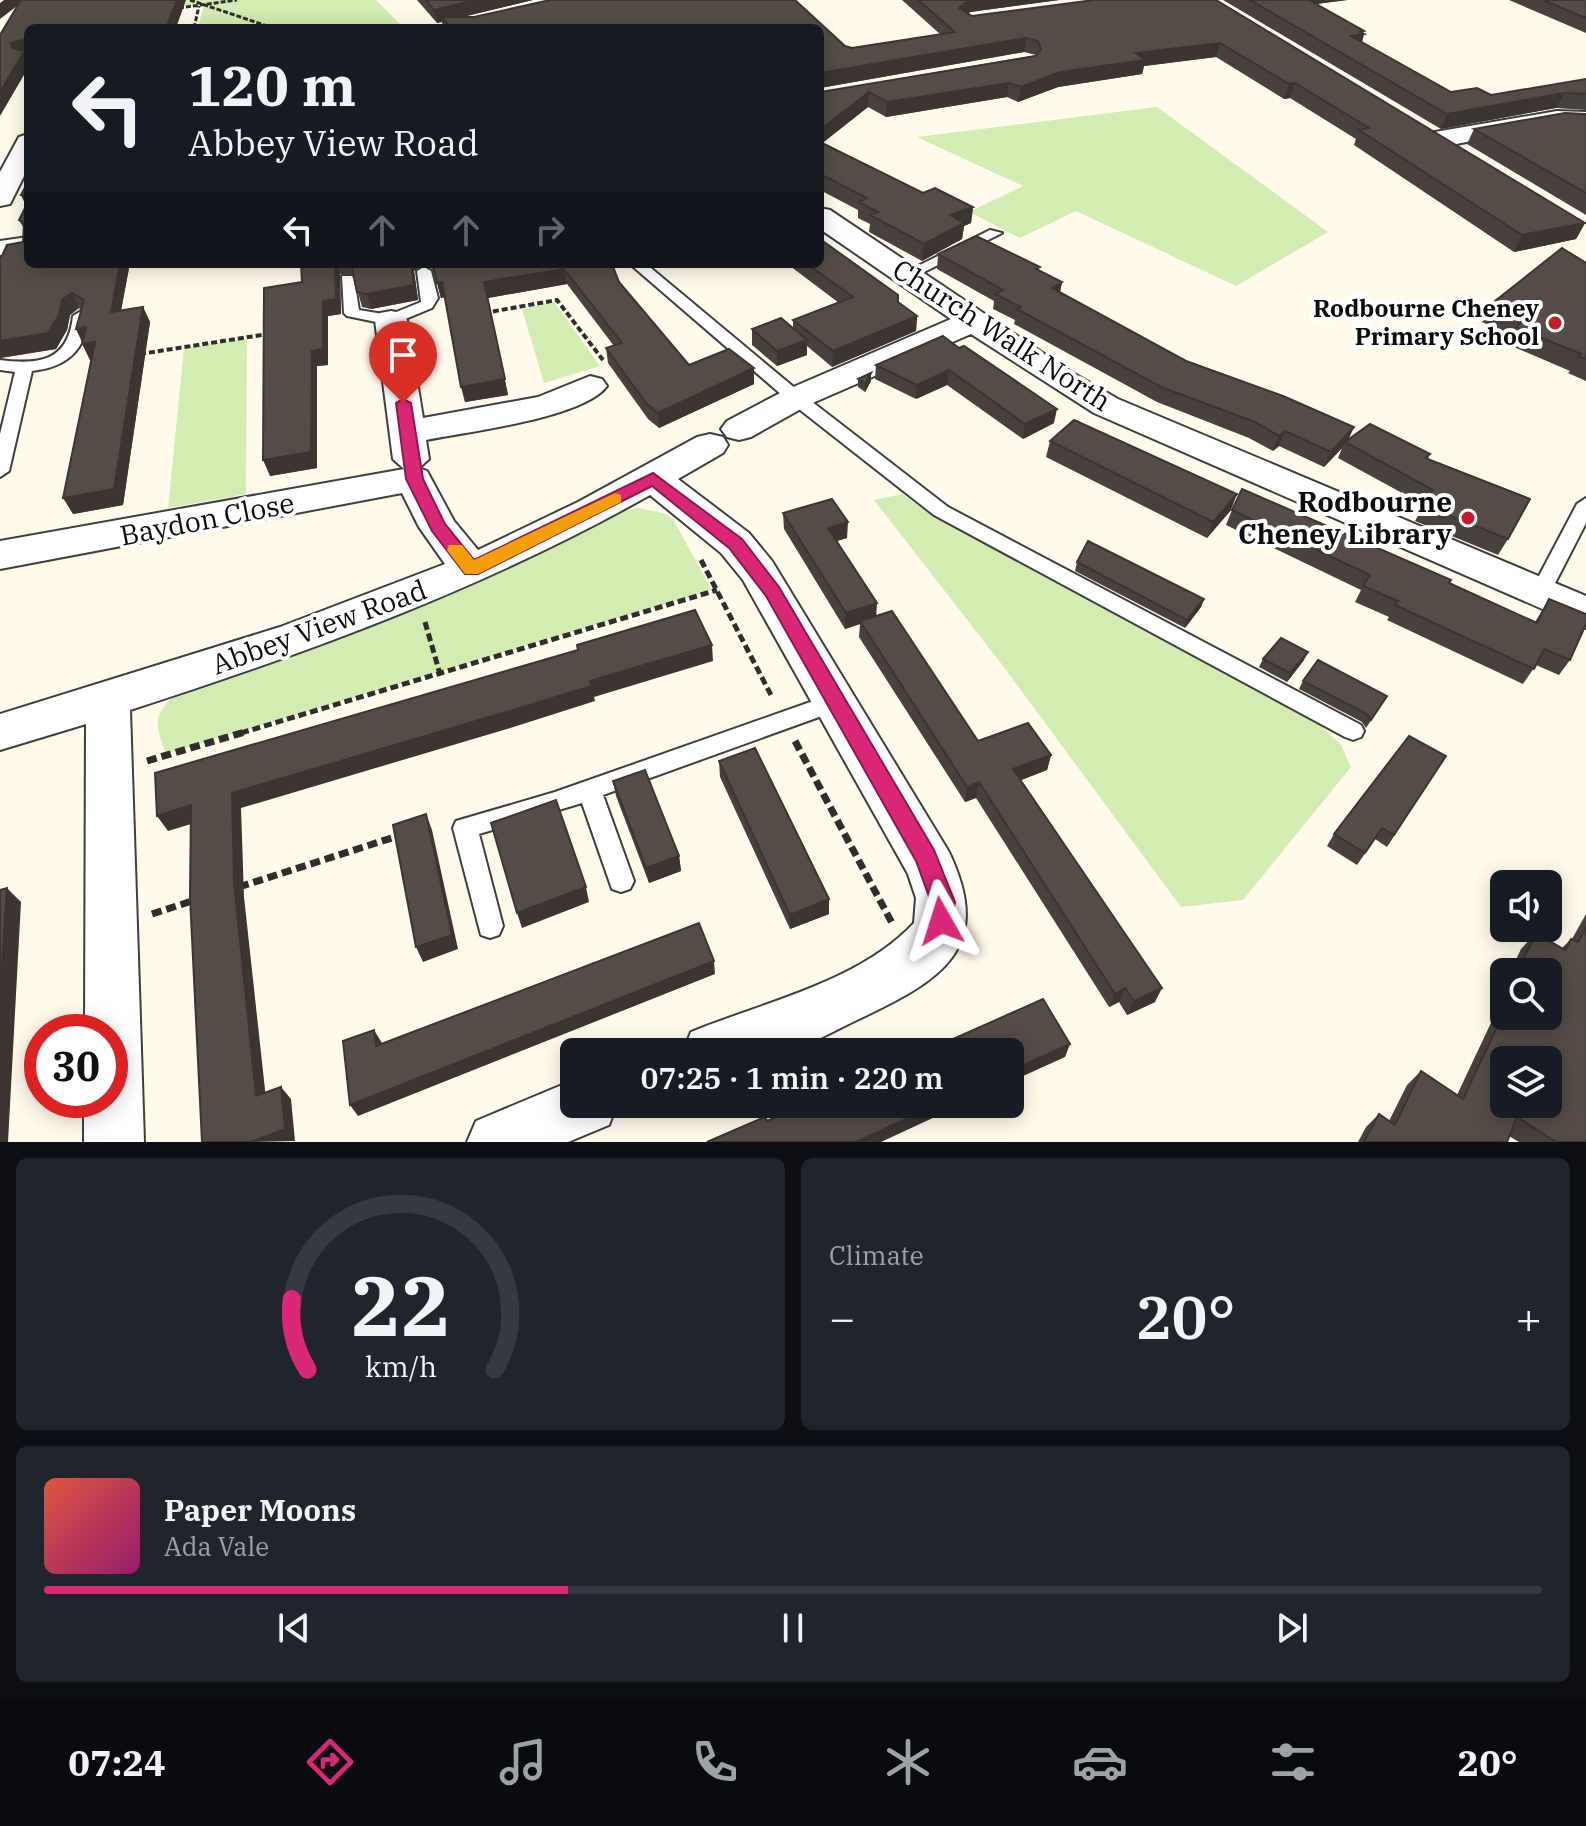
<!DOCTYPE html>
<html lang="en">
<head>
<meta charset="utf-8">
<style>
	body { margin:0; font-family:"IBM Plex Serif",serif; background:#20242c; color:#f1f3f6; height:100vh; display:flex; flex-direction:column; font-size:30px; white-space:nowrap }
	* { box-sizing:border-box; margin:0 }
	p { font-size:26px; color:#9ea1a6 }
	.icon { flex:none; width:44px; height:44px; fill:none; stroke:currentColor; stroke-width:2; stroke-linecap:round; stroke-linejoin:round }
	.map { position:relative; height:1142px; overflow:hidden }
	.drawer { display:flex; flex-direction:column; gap:16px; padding:16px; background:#0d0f14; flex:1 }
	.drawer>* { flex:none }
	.hud { position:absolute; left:24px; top:24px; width:800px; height:244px; border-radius:12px; box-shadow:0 4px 20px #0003; background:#171b24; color:#f1f3f6; overflow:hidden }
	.buttons { position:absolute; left:1490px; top:870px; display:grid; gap:16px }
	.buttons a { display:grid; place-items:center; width:72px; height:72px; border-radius:12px; background:#171b24; box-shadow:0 4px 20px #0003; font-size:40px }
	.speed { position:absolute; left:24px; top:1014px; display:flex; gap:16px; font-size:40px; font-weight:700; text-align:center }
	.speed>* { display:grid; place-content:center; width:104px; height:104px; border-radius:50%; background:#171b24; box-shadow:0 4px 20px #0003; line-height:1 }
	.speed .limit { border:12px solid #d22; background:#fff; color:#111 }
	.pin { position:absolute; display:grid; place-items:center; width:68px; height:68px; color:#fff; margin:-82px -34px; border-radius:50% 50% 50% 0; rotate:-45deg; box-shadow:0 0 8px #0007 }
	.pin .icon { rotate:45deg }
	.me { position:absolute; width:88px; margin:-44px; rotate:354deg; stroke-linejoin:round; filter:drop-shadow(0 0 6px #0008) }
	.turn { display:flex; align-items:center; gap:28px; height:168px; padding:0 32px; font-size:36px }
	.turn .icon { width:104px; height:104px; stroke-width:2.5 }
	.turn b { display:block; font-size:56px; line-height:68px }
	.lanes { display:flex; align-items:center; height:76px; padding:0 32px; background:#0003; justify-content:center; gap:40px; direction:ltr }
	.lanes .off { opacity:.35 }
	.big { font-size:60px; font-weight:600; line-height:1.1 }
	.drawer .widget { flex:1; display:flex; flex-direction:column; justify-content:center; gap:12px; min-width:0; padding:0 28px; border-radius:12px; background:#20242c }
	.drawer .dial { align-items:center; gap:0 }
	.dial svg { height:208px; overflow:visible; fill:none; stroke:#363941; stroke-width:7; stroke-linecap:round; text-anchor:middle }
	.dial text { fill:#f1f3f6; stroke:none }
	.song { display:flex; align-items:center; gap:24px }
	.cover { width:96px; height:96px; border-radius:12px; background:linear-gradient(135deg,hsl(10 70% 55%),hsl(320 70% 35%)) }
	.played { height:8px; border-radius:4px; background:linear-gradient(90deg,#db2777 35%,#363941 35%) }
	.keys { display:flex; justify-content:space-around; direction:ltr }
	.heat { display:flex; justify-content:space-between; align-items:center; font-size:44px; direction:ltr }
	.drawer .tiles { flex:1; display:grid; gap:16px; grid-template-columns:1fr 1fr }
	.widget:last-child { grid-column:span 2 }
	.trip { position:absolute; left:560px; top:1038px; width:464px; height:80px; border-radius:12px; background:#171b24; box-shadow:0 4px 20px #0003; font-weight:600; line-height:80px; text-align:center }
	.menu { display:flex; height:128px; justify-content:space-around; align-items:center; background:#090b0e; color:#9ea1a6 }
	.menu .icon { width:56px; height:56px }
	.menu .current { color:#db2777 }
	.menu b { font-size:36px; color:#f1f3f6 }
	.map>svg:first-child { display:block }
</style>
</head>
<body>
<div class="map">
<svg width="1586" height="1142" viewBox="0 0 1586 1142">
	<rect width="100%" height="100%" fill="#fffaea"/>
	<path fill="#d2ecb1" d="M138,0H376L404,28H198L204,4L10,28Z
		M1157,107L1328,232L1236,286L1076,211L1020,238L969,212L1023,186L917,137Z
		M554,302L600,366L544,383L522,309Z
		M247,339L246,494L168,508L184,348Z
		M902,494L928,513L1319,724L1341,745L1351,767L1243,900L1181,907L1003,666L874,500Z
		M638,508L663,513L673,519L712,590L166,754C154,723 153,714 178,692L328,640L479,581L617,512Z"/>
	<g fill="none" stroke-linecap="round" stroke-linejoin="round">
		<g stroke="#3f3f3f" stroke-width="4">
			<path id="service" d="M990,230L1002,233L914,277L909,278L902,274Z
				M630,264H646L802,394L948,507L1361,725L1364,731L1361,737L1353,740L1345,737L934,515L790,402Z
				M424,267L431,271L438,298L432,308L391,325L347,316L344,313L342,276H352L354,279L359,310L389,315L421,302L417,271Z
				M81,311L89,316C85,351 67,367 32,371L9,471L0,477V434L15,372L0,370V360C40,365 68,361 73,316Z
				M1586,498V523L1550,593L1547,598H1533L1530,593L1577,504Z
				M836,693L844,696L847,702L844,708L603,795L634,881L630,889L621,892L612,889L582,803L479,834L503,926L499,935L490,938L481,935L453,828L456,821L555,792Z"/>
		</g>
		<g stroke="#3f3f3f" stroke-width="4">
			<path id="minor" d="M1557,111L1586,112V126L1557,125L1435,148L1422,140L1435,132Z
				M28,134V168L10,204L0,206V172L19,137Z
				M820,208L830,210L1071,372L1118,399L1586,596V628L1094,413L971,334L808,405L751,437L739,440L727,437L721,429L727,421L784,391L951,319L820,229Z
				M28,237V255L0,259V241Z
				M391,311L402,313L407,320L423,418L538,397L590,376L602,379L607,386C584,418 466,432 426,440L429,459L419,468L427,471L454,521L478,550L578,502L697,437L710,434L723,437L728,445L723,453L678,479L749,533L772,561L949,852C995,949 941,980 859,1019C835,1030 806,1048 780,1052C750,1057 714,1052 683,1052L691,1032C764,1002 859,982 914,923L916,898L908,874L743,580L721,553L650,495C485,588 310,652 130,710L144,1142H84V1100H110V1032H85L86,724L0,750V714L280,627L445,564L419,527L402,493L0,569V541L404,469L393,459L375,320L380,313Z
				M574,1080V1104H617L609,1125L568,1142H467L476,1121Z"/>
		</g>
		<path stroke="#2e2e2e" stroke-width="3" stroke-dasharray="5 2" stroke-linecap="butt" d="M190,0L273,28
			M179,8L237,0
			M194,28L199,6"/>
		<path stroke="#2e2e2e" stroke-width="4" stroke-dasharray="6 3" stroke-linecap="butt" d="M484,313L557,300L603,360
			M140,354L268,334"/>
		<path stroke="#2e2e2e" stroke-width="5" stroke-dasharray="8 4" stroke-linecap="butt" d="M701,560L772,697
			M425,622L440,674
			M241,733L717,590"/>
		<path stroke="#2e2e2e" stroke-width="7" stroke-dasharray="10 5" stroke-linecap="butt" d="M795,741L892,923
			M147,761L248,731
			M239,887L401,835
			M152,914L195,900"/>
		<use href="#service" fill="#fff" fill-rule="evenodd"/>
		<use href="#minor" fill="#fff" fill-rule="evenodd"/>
	</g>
	<path fill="#49413d" d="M417,0H533L463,17H474L550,0H795L845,46L852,48L940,34L902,0H1059L970,12L968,14L972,16L1094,0H1216L1585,223L1576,239L1514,252L1354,145L1356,139L1290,98L1284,99L1216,57L1144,66L1142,74L1058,87L1018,102L1007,97L886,117L868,107L822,143L923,193L935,188L973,207L971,223L964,226L962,239L922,261L869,232L870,224L858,218V210L820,190V92L1036,55L1024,52L820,88V28H443L442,22L437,23Z
		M1223,0H1347L1316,4L1364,34L1362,42L1451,92L1491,95L1586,79V110L1556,108L1441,129Z
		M1509,0H1586V33Z
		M1586,114V215L1467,144L1474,129Z
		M28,182V264L129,268L121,310L143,307L150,322L123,505L73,514L91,359L90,360L82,344L83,342L76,329L81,310L79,308L70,315L67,330L56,349L0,358V256L23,242V227L19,220L26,205L21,195Z
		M938,254L1039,271L1062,282L1060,292L1186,361L1349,439L1430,454L1428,459L1508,539L1498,555L1415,521L1424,505L1338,458L1342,448L1324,467L1279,446L1273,451L1249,438L1157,402L1014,324L1015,320L993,309L994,301L937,269Z
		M1586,263V381L1568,373L1570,371L1507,344L1512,335L1482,322L1490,305Z
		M301,264H612L619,282L689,365L754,368V384L659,428L648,419L608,363L606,348L614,346L567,284L488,298L508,395L465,402L445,297L441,298L434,270L423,264L414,271L418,300L371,309L362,307L353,274H340L341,314L328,316V365L317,366V468L270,476L302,282Z
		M790,264H820L898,302L917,316L916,331L832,367L807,346V355L777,366L752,345V329L793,328V320L839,303L790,266Z
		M943,336L1054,423L1023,439L947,385L916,399L875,379L876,365Z
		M858,379L871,381L865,392L858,387Z
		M1050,441L1231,510L1207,538L1046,457Z
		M1232,510L1449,583L1535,622L1549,599L1570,660L1559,675L1536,665L1523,684L1387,620L1389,617L1355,602L1361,590L1226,525Z
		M783,513L847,538L836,541L876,616L978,741L1051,755L1047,770L1020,780L1155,1002L1127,1015L1119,1002L1109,1007L976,798L965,802L859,637L860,624L845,629L784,529Z
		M1077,562L1204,599L1201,607L1185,628L1075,571Z
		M1263,659L1304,660L1287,682L1259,667Z
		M1303,681L1387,696L1366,728L1362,722L1299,689Z
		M1446,756L1387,847L1375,839L1357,865L1327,846L1334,834Z
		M719,761L829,899V914L790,929L720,777Z
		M613,781L679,856L681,871L649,883L616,796Z
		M1586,914V1142H1519L1509,1136L1507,1142H1358L1366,1127L1379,1114L1389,1121L1407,1085L1421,1071L1457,1095L1497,1010L1493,1007L1504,984V1016L1548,972H1510L1521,949L1536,933L1562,948L1571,939H1572Z"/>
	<path fill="#3c3532" d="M4,0H25L0,19V3Z
		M177,0H186L176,28H166Z
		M475,0H533L445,21L441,17L442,22L437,23L434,10Z
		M969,0H1059L970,12L957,22L959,8Z
		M1295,0H1347L1293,7Z
		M1364,31L1363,35L1364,34L1360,49L1351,36Z
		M1026,38L1024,52L820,88V73Z
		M24,40L28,45V68L0,116V92L12,48L11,43Z
		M1220,43L1216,57L1144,66L1142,74L1058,87L1018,102L1021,87L1060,72L1136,53Z
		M1009,83L1007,97L886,117L887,102Z
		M1295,83L1290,98L1284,99L1289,84Z
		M869,92L868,107L820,145V130Z
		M1564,93L1556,108L1441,129L1447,114Z
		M21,195H28V209Z
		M973,207L971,223L964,226L962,239L922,261L924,244L950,215Z
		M1585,223L1576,239L1514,252L1522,235Z
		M120,264H127L129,268L118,327L111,312Z
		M335,264H337L340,274L341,314L328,316V365L317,366V468L270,476L263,460L312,351L323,301Z
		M411,264H422L414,271L418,300L371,309L367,294Z
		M564,269L567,284L488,298L508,395L465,402L461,387L484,282Z
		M442,282L446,297L441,298L437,283Z
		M1062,282L1059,297L1052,288Z
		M72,293L79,308L70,315L67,330L56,349L0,358V341Z
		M143,307L150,322L123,505L73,514L63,498Z
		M917,316L916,331L832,367L833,351Z
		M86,327L95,342L102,358L90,360L76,329Z
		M807,340V355L777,366V351Z
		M754,368V384L659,428L658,413Z
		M949,370L947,385L916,399L917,385Z
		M871,373V381L865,392V384Z
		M1057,409L1054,423L1023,439L1025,424Z
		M1354,427L1347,443L1345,442L1342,448L1324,467L1331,452Z
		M1285,431L1279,446L1273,451L1279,436Z
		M1237,494L1231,510L1207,538L1213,522Z
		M848,522L847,538L827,544L828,528Z
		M1204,599L1201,607L1185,628L1187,620Z
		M877,603L876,619L860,621V624L845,629L846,613Z
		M712,645L713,661L594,697L595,701L507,729L241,808L244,897L267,1108L256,1096L234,882L232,793L590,681Z
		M1308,652L1304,660L1287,682L1290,673Z
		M1051,755L1047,770L1009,785L1013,769Z
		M979,782L976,798L965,802L967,787Z
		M191,805L201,821L168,831L157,816Z
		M426,814L432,830L458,949L423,962L416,947Z
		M679,856L681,871L649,883L646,868Z
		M586,887L589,902L522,928L517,913Z
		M7,888L21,902L8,1142H0V997Z
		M829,899V914L790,929V915Z
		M714,961L715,974L358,1116L350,1105Z
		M1125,988L1119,1002L1109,1007L1115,994Z
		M1162,988L1155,1002L1127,1015L1134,1001Z
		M374,1030L382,1043L384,1059L376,1046Z
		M1070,1044L1065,1057L1010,1082V1071Z
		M281,1087L291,1099L295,1141L251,1142Z
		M939,1104H963L881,1142H856Z"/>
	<path fill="#554c47" stroke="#3c3532" stroke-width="2" fill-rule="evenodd" d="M21,0H177L166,28H28V45L0,92V35ZM24,40V51L12,48L11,43Z
		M426,0H475L434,10Z
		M550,0H795L845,46L852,48L955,32L918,0H969L959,8L972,16L1094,0H1216L1585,223L1522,235L1359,130L1369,128L1295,83L1289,84L1220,43L1136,53L1145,60L1060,72L1021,87L1009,83L887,102L869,92L820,130V92L1036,56L1041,49L1038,41L1026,38L820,73V28H451L441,17H474Z
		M1250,0H1309L1364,31L1360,32L1364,34L1351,36L1451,92L1477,88L1491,95L1586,79V94L1564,93L1447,114Z
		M1543,0H1586V18Z
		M1565,113L1586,114V193L1474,129Z
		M820,142L923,193L935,188L973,207L950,215L964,223L924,244L870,215L878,212L859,202L867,198L820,174Z
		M28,182V195H21Z
		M28,202V264H120L111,312L143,307L114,489L63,498L95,342L82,344L86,327L76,329L84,300L72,293L62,300L59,315L48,333L0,341V256H2L7,245L23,242L24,223L19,220Z
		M976,236L1040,267L1036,269L1062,282L1052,288L1186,361L1283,396L1354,427L1331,452L1285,431L1279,436L1255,422L1161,387L1017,309L1021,307L995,294L1003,290L938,254Z
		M820,239L898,295V302L917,316L833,351L793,320L853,297L807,264H820Z
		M1562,248L1586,263V359L1578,356L1581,354L1516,327L1525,319L1490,305Z
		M301,264H335L336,299L323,301V349L312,351L311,452L263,460L264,288L302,282Z
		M351,264H411L414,285L367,294L357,292Z
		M432,264H612L619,282L689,365L729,349L754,368L658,413L646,403L606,348L622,343L564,269L484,282L505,379L461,387L442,282L437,283Z
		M781,318L807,340L777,351L752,329Z
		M943,336L959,348L964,346L1057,409L1025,424L949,370L917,385L876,365Z
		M871,373L865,384L858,379Z
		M1074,420L1237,494L1213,522L1050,441Z
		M1370,424L1430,454L1425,458L1530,499L1508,539L1424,505L1433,490L1345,442Z
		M1242,489L1451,580L1449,583L1537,623L1549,599L1586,614V624L1570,660L1544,649L1534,669L1395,605L1398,601L1363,586L1370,575L1232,510Z
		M832,499L848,522L828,528L877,603L846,613L783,513Z
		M1088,541L1204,599L1187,620L1077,562Z
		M695,610L712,645L590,681L592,686L503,713L232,793L234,882L256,1096L281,1087L285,1129L251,1142H202L190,897L191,805L157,816L155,773L578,650L577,645Z
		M892,611L978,741L1028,723L1051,755L1013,769L1162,988L1134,1001L1125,988L1115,994L979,782L967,787L860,621Z
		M1281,638L1308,652L1290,673L1263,659Z
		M1318,660L1387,696L1371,720L1367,714L1303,681Z
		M1409,736L1446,756L1394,835L1382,828L1365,853L1334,834Z
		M755,748L829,899L790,915L719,761Z
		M645,770L679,856L646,868L613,781Z
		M556,800L586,887L517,913L491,823Z
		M426,814L452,935L416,947L393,825Z
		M7,888L0,997V890Z
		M699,923L714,961L350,1105L343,1041L374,1030L376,1046Z
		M1586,928V1142H1556L1517,1117L1507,1142H1364L1379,1114L1395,1125L1421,1071L1463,1099L1504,1012V1016H1548V972H1517L1536,933L1565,950L1571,939L1578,942ZM1504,1060H1548V1104H1504Z
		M1043,999L1070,1044L1010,1071V1052H924Z
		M806,1104H939L856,1142H707L765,1117L767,1121Z"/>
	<path fill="#db2777" stroke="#8e194d" stroke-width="2" d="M403,399L411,403L423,479L445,524L474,560L653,473L742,539L779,587L934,850L955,902L950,929L941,932L933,929L930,921L931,902L916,861L766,596L729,548L652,486L478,574H465L432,531L406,479L396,403Z"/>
	<path fill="#f59e0b" d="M615,493L621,495V502L478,574H465L447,550L449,545H462L474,560Z"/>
	<g fill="#c51b29" stroke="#fff" stroke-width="3">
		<circle cx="1555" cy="323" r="8"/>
		<circle cx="1468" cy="518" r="8"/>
	</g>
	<g text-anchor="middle" stroke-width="8" stroke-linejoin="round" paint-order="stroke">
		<g font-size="24" font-weight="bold" fill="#0c0c0c" stroke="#fff" text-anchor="end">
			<text x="1539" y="317">Rodbourne Cheney<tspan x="1539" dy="28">Primary School</tspan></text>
		</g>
		<g font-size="28" fill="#0c0c0c" stroke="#fff">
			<text transform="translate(1002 335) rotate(33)" y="10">Church Walk North</text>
			<text transform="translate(207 519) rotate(-11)" y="10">Baydon Close</text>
			<text transform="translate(319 627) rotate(-20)" y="10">Abbey View Road</text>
		</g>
		<g font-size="28" font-weight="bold" fill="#0c0c0c" stroke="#fff" text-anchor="end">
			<text x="1452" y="512">Rodbourne<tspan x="1452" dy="32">Cheney Library</tspan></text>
		</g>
	</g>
</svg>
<div class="buttons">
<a><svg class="icon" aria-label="sound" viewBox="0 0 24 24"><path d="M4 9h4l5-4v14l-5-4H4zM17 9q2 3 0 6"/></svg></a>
<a><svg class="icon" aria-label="search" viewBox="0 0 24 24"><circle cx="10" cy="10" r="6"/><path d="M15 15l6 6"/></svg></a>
<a><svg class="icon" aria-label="layers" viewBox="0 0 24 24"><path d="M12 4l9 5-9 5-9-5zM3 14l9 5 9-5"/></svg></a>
</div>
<div class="speed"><div class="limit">30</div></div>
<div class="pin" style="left:403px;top:403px;background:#d93025"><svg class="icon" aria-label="arrive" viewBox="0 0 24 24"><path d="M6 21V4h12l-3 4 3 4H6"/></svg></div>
<svg class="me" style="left:941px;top:921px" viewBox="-20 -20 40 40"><path d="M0-17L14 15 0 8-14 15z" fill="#db2777" stroke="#fff" stroke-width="4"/></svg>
<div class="trip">07:25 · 1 min · 220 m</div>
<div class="hud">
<div class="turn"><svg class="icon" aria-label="left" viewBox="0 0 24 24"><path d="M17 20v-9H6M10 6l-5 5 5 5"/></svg><div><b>120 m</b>Abbey View Road</div></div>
<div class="lanes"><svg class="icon" aria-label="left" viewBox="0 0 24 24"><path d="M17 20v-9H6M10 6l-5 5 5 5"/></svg><svg class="icon off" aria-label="ahead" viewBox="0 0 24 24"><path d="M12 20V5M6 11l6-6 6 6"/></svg><svg class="icon off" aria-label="ahead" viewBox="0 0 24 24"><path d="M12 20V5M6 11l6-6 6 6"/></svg><svg class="icon off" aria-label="right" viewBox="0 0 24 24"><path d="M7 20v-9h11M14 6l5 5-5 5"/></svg></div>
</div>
</div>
<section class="drawer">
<div class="tiles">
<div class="widget dial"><svg viewBox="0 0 100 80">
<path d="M14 69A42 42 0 1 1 86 69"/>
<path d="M14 69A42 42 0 0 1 8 42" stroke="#db2777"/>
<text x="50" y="56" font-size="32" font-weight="700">22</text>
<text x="50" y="72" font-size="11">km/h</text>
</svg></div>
<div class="widget"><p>Climate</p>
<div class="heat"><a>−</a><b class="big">20°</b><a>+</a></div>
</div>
<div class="widget">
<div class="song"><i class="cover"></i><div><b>Paper Moons</b><p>Ada Vale</p></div></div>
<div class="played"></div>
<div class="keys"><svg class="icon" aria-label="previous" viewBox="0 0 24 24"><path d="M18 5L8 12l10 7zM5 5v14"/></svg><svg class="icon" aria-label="pause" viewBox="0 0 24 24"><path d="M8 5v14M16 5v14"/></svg><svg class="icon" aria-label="next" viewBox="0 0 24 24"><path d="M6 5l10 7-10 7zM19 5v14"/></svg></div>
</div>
</div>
</section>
<nav class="menu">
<b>07:24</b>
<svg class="icon current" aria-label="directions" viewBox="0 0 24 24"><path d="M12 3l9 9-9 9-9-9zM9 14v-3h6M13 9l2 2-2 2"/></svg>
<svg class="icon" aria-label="music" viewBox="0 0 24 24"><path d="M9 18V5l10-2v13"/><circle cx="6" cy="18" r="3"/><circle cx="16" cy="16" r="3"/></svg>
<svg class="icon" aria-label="phone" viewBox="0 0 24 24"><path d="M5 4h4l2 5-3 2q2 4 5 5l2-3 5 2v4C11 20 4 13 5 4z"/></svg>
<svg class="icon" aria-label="climate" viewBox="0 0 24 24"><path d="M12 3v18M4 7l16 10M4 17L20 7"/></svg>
<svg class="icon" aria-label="car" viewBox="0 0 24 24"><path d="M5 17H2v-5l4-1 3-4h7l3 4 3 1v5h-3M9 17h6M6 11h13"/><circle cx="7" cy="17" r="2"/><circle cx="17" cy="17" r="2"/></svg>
<svg class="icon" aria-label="filters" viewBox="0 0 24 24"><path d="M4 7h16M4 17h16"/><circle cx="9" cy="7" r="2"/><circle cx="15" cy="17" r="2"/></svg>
<b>20°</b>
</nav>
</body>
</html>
